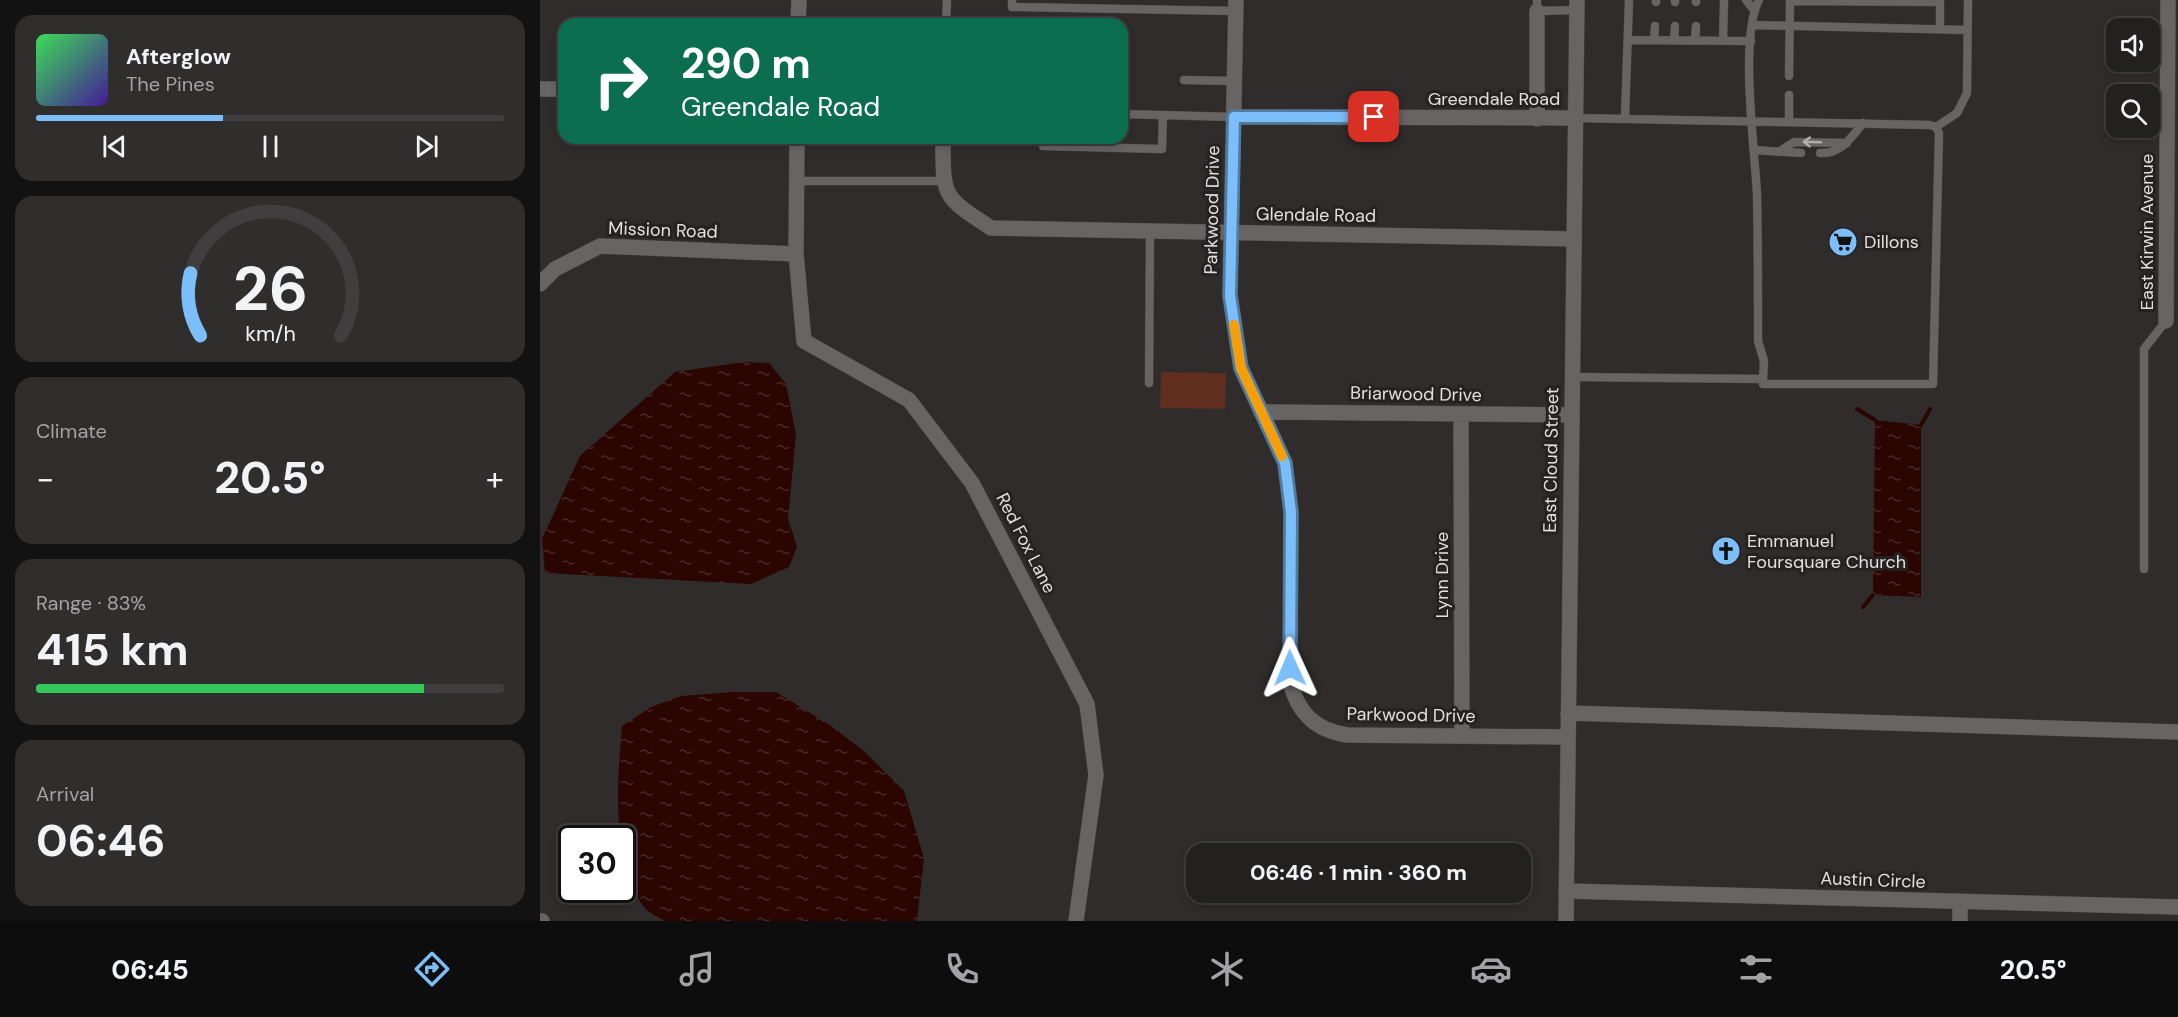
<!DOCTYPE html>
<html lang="en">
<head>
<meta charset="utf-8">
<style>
	body { margin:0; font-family:"DM Sans",sans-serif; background:#2f2e2d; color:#f1f3f6; height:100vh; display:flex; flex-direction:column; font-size:22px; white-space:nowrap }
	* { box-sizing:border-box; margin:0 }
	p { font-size:20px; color:#a3a3a5 }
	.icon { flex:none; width:33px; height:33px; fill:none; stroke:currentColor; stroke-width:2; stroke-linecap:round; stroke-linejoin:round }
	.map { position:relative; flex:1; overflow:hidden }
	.sheet { display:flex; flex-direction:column; gap:15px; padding:15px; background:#131212; width:540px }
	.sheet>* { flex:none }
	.top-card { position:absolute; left:18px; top:18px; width:570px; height:126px; border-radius:18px; box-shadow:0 3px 9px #0003,0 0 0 2px #403e3e; background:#0b6e4f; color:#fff; overflow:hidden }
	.controls { position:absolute; left:1566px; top:18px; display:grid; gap:12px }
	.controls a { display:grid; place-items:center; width:54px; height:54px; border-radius:12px; background:#232120; box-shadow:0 3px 9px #0003,0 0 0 2px #403e3e; font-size:30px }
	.speed { position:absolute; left:18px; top:825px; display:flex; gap:12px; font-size:30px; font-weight:700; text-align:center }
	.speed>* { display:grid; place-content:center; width:78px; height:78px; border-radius:50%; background:#232120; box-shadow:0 3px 9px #0003,0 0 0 2px #403e3e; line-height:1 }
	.speed .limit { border:3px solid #111; border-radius:9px; background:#fff; color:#111 }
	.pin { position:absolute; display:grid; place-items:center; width:51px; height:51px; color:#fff; margin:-26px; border-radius:12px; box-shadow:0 3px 9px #0006 }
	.me { position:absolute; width:66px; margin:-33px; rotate:359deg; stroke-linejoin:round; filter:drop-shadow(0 0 4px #0008) }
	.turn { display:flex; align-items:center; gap:21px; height:126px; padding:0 24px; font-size:27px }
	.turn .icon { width:78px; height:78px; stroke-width:2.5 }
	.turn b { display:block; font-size:42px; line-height:51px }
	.big { font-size:45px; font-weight:700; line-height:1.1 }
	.sheet .card { flex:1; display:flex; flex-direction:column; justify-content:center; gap:9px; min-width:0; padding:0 21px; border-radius:18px; background:#2f2e2d }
	.sheet .dial { align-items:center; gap:0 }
	.dial svg { height:156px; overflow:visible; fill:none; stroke:#403e3e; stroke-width:7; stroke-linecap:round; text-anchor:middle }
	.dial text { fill:#f1f3f6; stroke:none }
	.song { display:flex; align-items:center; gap:18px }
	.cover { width:72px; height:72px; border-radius:9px; background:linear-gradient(135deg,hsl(130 70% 55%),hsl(260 70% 35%)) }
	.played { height:6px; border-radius:3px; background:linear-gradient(90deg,#7cbef9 40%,#403e3e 40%) }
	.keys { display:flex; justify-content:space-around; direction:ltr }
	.heat { display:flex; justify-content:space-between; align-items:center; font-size:33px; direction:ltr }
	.charge { height:9px; border-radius:4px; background:linear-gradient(90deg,#34c759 83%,#403e3e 0) }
	.trip { position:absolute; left:646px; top:843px; width:345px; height:60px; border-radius:18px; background:#232120; box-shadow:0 3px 9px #0003,0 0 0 2px #403e3e; font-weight:700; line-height:60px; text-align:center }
	.dock { display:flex; height:96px; justify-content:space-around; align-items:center; background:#0e0d0d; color:#a3a3a5 }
	.dock .icon { width:42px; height:42px }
	.dock .selected { color:#7cbef9 }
	.dock b { font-size:27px; color:#f1f3f6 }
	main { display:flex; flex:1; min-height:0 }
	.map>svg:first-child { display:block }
</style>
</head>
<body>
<main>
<section class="sheet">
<div class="card">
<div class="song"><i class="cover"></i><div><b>Afterglow</b><p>The Pines</p></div></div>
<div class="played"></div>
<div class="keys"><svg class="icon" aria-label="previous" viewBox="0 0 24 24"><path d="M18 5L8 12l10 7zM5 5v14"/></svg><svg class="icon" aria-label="pause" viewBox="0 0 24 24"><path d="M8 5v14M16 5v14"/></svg><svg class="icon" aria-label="next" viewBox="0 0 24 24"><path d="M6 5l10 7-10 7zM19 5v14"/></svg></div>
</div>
<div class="card dial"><svg viewBox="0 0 100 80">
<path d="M14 69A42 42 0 1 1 86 69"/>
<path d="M14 69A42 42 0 0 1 9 37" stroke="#7cbef9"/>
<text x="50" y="56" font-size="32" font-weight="700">26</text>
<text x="50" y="72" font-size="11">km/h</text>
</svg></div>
<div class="card"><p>Climate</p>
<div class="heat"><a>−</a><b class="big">20.5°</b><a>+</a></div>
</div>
<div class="card"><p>Range · 83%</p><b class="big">415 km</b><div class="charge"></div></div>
<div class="card"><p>Arrival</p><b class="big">06:46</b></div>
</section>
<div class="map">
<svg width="1638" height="921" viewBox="0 0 1638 921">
	<defs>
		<pattern id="water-ripples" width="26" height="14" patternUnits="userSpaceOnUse" patternTransform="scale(1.5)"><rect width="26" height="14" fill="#2b0500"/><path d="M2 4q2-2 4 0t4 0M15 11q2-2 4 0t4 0" fill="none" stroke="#492925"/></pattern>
	</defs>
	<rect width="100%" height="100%" fill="#2f2c2b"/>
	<path fill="#602d1f" d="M621,372L686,373L685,409L620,408Z"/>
	<path fill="url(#water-ripples)" d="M204,362L229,363L246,384L256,434L248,519L257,547L249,567L211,584L5,573L2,539L40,456L135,372Z
		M1335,420L1381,425V597L1333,595Z
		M194,692H236L291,726L324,751L364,791L384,858L377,921H125C118,917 107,912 103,906C71,855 77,784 82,726L111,707L141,696Z"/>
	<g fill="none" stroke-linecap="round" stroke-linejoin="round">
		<path stroke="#2b0500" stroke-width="4" d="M1317,409L1335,420
			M1381,425L1390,409
			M1323,607L1333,595"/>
		<g stroke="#4c4a49" stroke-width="9">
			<path id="lane" d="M472,0V7L696,11
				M997,0V11L1037,10
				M1116,0V2
				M1206,0L1214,10
				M1135,2V0
				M1156,2V0
				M406,24L407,0
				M1213,25L1427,30
				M1088,40L1211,41
				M1114,40L1115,26
				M1134,40L1135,26
				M1155,40L1156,26
				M1183,41L1184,0
				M1249,76L1250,1L1400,2V29
				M644,80L694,81
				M1249,95V121
				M582,114L694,117
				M1035,118L1390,125L1396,127L1399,133L1393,384H1223V379
				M1085,118L1089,0
				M1396,127L1417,113L1427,93L1428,0
				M503,138V146L622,149L623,115
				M1214,150L1261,153
				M1240,151L1254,142L1307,143
				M1280,153C1301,154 1310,139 1323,123
				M257,181H403
				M1031,377L1223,379L1224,361L1218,341C1218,293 1218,244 1217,195C1215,149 1199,38 1219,0
				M609,383L610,232
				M1604,569V349L1626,321"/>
		</g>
		<g stroke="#4c4a49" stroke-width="16">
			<path id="street" d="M696,0L690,295L701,368L745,463L751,512L750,682C758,713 775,730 807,735L1027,737
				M258,24L259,0
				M0,89H24
				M694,117L1035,118
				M997,119V11
				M257,138L256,254L264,341L369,400L432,483L547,704L556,775L536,921
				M403,138C403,197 402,196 451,228L1034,239
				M0,284L15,269L60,246L256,254
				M1626,321L1628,0
				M721,412L1031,415
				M921,414L922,735
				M1028,713L1638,732
				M1026,891L1638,907
				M1420,902V921
				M0,921H2
				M1026,921L1037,0"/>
		</g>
		<use href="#lane" stroke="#686463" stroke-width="8"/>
		<use href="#street" stroke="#686463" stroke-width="15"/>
	</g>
	<defs><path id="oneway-shaft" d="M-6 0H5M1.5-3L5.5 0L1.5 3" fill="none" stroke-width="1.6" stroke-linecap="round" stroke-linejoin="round" transform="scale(1.5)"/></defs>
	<use stroke="#b1aead" href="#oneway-shaft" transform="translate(1272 142) rotate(-178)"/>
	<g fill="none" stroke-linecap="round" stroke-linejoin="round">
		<g stroke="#517ca2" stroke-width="15">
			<path id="route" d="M750,668L751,512L745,463L701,368L690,296L694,117H834"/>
		</g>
		<use href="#route" stroke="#7cbef9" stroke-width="10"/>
		<path stroke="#f59e0b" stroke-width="10" d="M694,325L701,368L742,456"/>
	</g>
	<defs>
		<g id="supermarket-disc" transform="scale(1.5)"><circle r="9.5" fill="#7cbef9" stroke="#262222"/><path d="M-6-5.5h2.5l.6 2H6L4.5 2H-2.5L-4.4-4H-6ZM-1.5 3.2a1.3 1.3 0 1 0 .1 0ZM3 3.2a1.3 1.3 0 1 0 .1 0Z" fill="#111"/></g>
		<g id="church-disc" transform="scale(1.5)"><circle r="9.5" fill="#7cbef9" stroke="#262222"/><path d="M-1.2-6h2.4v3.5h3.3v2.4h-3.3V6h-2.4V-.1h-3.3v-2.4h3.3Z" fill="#111"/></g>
	</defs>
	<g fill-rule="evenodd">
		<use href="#supermarket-disc" x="1303" y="242"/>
		<use href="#church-disc" x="1186" y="551"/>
	</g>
	<g text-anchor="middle" stroke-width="6" stroke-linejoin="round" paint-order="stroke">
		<g font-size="18" fill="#e2e0df" stroke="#262222">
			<text x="954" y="105">Greendale Road</text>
			<text transform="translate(672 210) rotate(-89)" y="6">Parkwood Drive</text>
			<text transform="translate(776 215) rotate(1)" y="6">Glendale Road</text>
			<text transform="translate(123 230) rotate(2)" y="6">Mission Road</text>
			<text transform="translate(1607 232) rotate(-90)" y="6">East Kirwin Avenue</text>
			<text transform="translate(876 394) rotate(1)" y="6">Briarwood Drive</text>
			<text transform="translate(1011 460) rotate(-89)" y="6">East Cloud Street</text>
			<text transform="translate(486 543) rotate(63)" y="6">Red Fox Lane</text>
			<text transform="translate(902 575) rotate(-90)" y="6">Lynn Drive</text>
			<text transform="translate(871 715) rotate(1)" y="6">Parkwood Drive</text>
			<text transform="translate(1333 880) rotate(2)" y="6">Austin Circle</text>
		</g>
		<g font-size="18" fill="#e2e0df" stroke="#262222" text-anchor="start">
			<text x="1324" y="248">Dillons</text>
			<text x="1207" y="547">Emmanuel<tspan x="1207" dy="21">Foursquare Church</tspan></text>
		</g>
	</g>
</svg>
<div class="controls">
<a><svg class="icon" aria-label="sound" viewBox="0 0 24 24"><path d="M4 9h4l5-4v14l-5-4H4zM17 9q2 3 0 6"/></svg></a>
<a><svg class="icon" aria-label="search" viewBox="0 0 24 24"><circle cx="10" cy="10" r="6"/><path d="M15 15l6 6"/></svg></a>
</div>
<div class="speed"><div class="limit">30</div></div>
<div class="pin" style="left:834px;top:117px;background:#d93025"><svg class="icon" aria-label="arrive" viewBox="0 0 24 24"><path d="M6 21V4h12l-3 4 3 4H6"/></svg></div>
<svg class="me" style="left:750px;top:668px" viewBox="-20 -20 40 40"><path d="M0-17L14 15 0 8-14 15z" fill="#7cbef9" stroke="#fff" stroke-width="4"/></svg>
<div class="trip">06:46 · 1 min · 360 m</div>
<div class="top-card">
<div class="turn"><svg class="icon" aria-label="right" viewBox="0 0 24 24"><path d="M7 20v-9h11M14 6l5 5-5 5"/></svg><div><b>290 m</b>Greendale Road</div></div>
</div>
</div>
</main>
<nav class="dock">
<b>06:45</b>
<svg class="icon selected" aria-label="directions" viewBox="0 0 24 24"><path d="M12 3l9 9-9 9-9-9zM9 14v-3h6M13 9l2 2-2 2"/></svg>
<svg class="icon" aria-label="music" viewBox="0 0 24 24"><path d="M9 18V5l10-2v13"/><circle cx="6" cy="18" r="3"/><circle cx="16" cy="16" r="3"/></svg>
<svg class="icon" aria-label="phone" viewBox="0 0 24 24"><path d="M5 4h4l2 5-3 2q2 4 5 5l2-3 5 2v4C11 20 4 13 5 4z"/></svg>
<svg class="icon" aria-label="climate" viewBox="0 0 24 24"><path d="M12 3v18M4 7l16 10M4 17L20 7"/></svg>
<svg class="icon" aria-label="car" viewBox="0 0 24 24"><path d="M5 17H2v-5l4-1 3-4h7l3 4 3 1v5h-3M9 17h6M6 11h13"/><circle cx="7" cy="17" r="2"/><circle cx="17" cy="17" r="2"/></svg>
<svg class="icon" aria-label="filters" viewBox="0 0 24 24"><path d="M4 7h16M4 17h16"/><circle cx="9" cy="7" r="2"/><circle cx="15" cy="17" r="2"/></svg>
<b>20.5°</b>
</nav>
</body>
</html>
